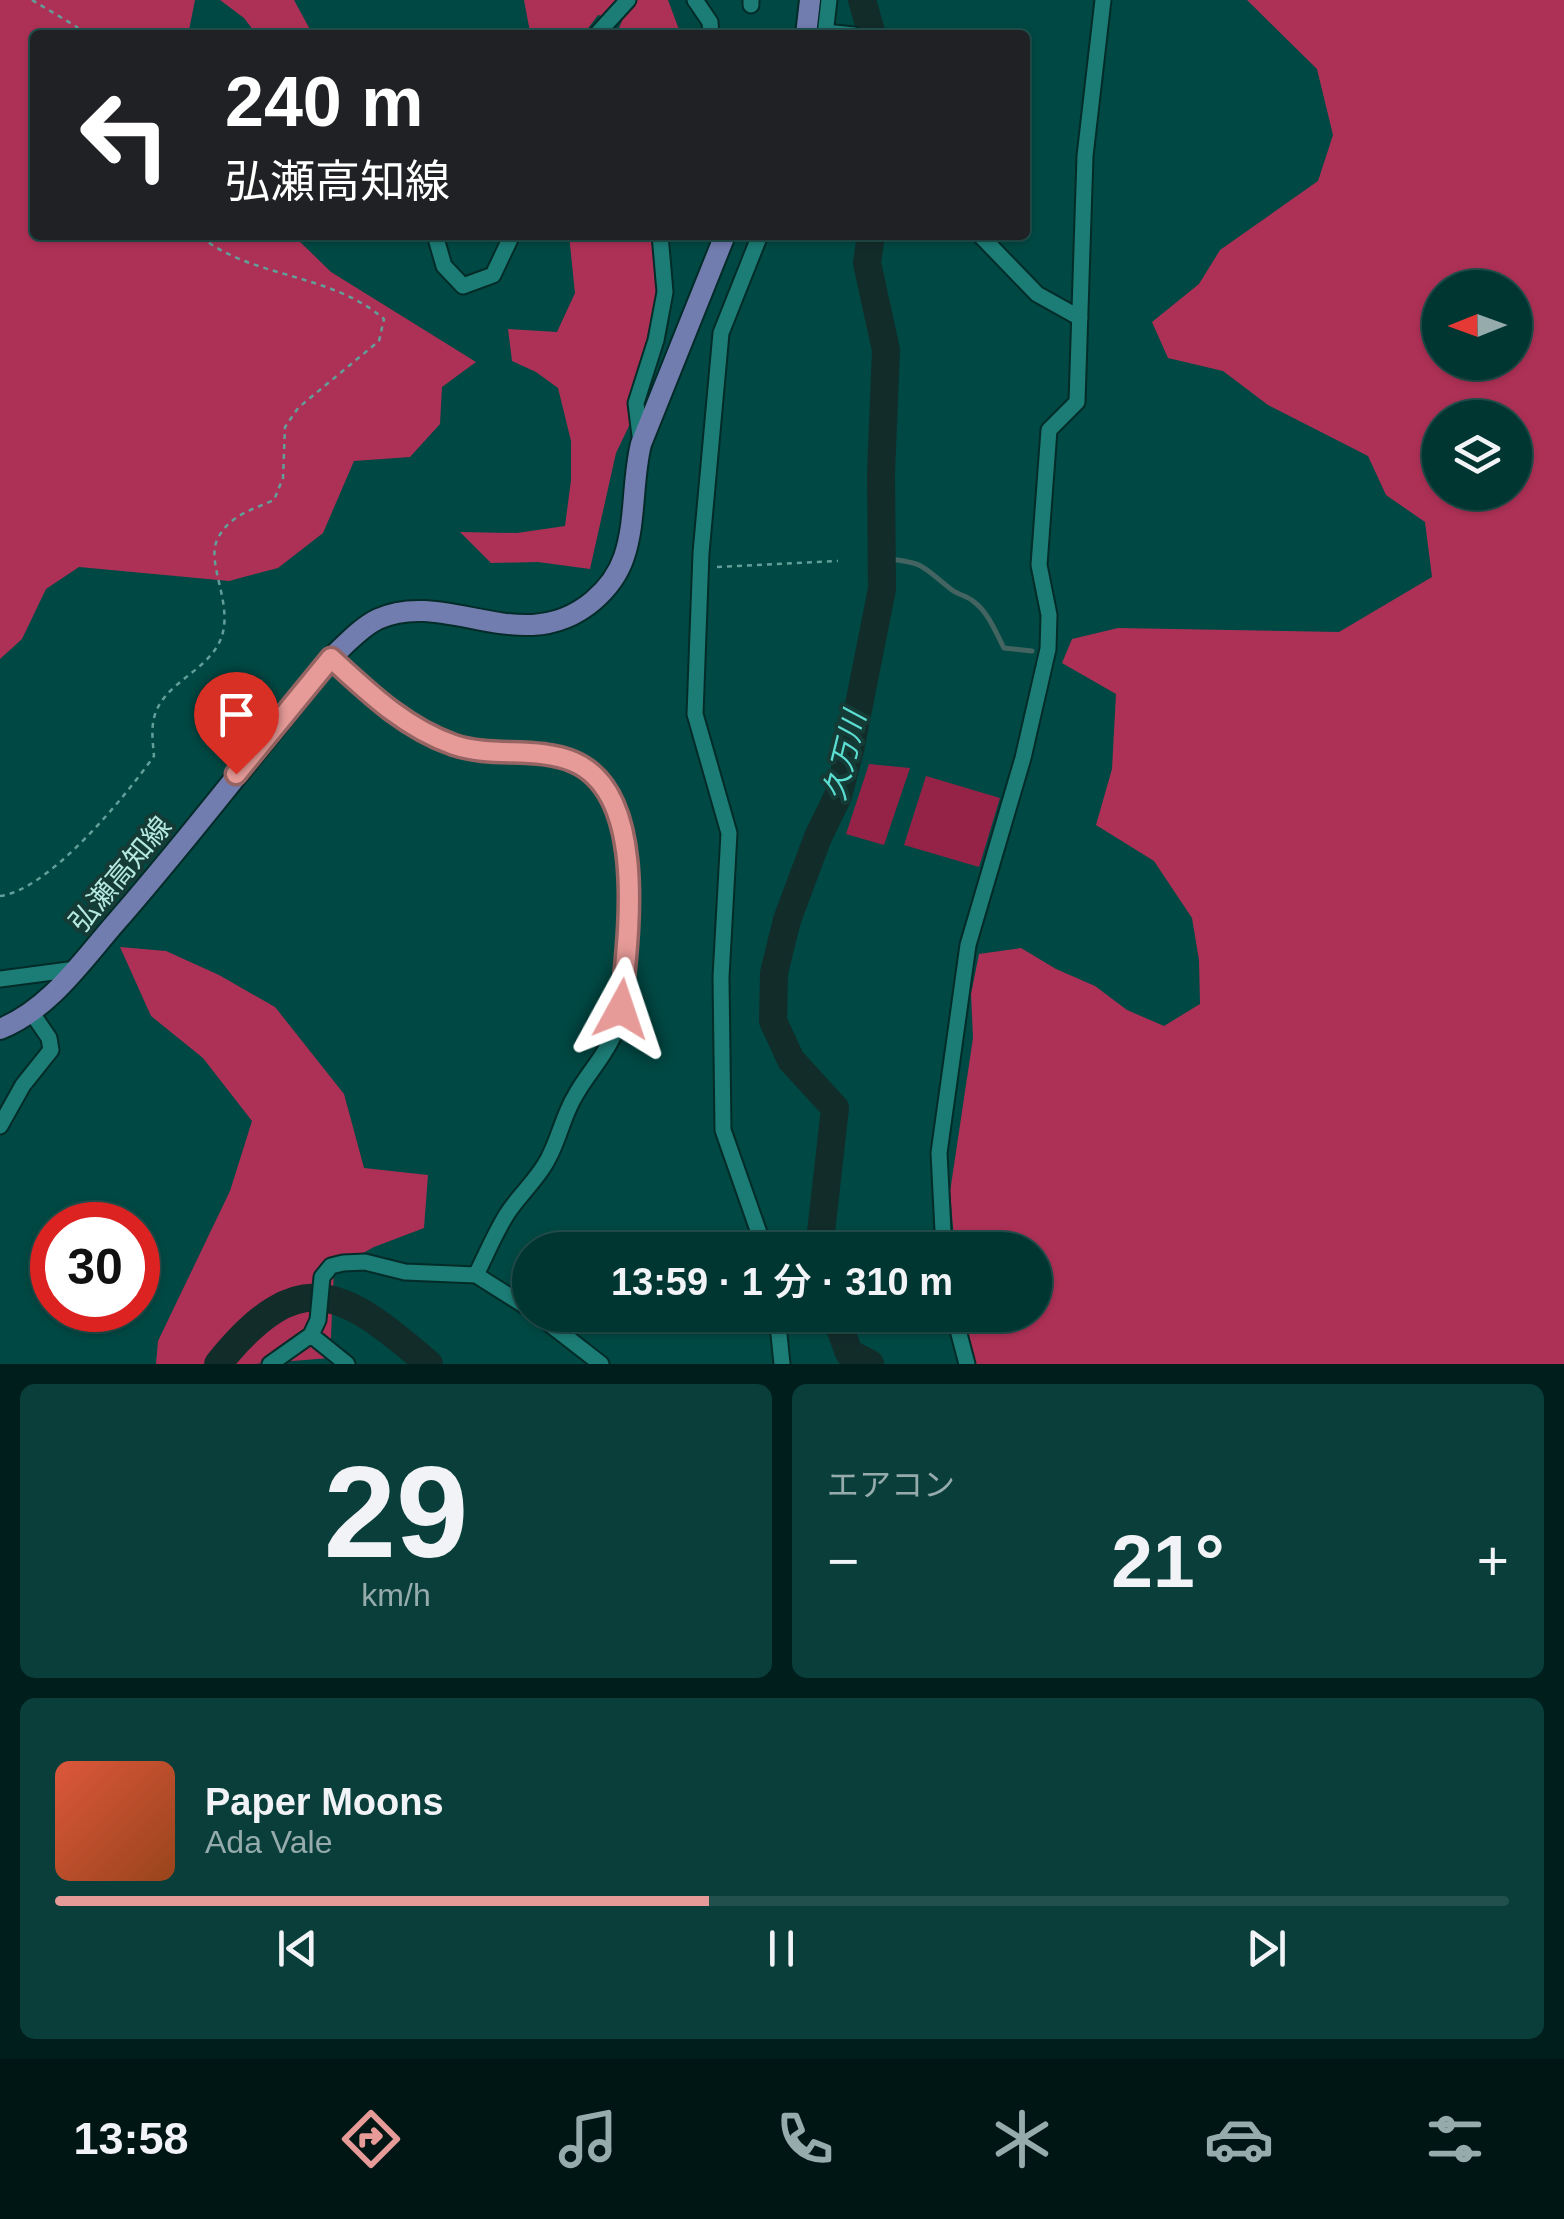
<!DOCTYPE html>
<html lang="ja">
<head>
<meta charset="utf-8">
<style>
	body { margin:0; font-family:Arial,"Noto Sans JP",sans-serif; background:#0a3e3a; color:#f1f3f6; height:100vh; display:flex; flex-direction:column; font-size:38px; white-space:nowrap }
	* { box-sizing:border-box; margin:0 }
	p { font-size:32px; color:#95abac }
	.icon { flex:none; width:55px; height:55px; fill:none; stroke:currentColor; stroke-width:2; stroke-linecap:round; stroke-linejoin:round }
	.map { position:relative; height:1364px; overflow:hidden }
	.details { display:flex; flex-direction:column; gap:20px; padding:20px; background:#001e1c; flex:1 }
	.details>* { flex:none }
	.banner { position:absolute; left:30px; top:30px; width:1000px; height:210px; border-radius:10px; box-shadow:0 2px 8px #0004,0 0 0 2px #22504d; background:#202124; color:#fff; overflow:hidden }
	.needle { width:65px; rotate:269deg }
	.buttons { position:absolute; left:1422px; top:270px; display:grid; gap:20px }
	.buttons a { display:grid; place-items:center; width:110px; height:110px; border-radius:50%; background:#003632; box-shadow:0 2px 8px #0004,0 0 0 2px #22504d; font-size:50px }
	.speed { position:absolute; left:30px; top:1202px; display:flex; gap:20px; font-size:50px; font-weight:700; text-align:center }
	.speed>* { display:grid; place-content:center; width:130px; height:130px; border-radius:50%; background:#003632; box-shadow:0 2px 8px #0004,0 0 0 2px #22504d; line-height:1 }
	.speed .limit { border:15px solid #d22; background:#fff; color:#111 }
	.pin { position:absolute; display:grid; place-items:center; width:85px; height:85px; color:#fff; margin:-102px -42px; border-radius:50% 50% 50% 0; rotate:-45deg; box-shadow:0 0 10px #0007 }
	.pin .icon { rotate:45deg }
	.me { position:absolute; width:110px; margin:-55px; rotate:5deg; stroke-linejoin:round; filter:drop-shadow(0 0 8px #0008) }
	.turn { display:flex; align-items:center; gap:35px; height:210px; padding:0 30px; font-size:45px }
	.turn .icon { width:130px; height:130px; stroke-width:2.5 }
	.turn b { display:block; font-size:70px; line-height:85px }
	.big { font-size:75px; font-weight:600; line-height:1.1 }
	.details .widget { flex:1; display:flex; flex-direction:column; justify-content:center; gap:15px; min-width:0; padding:0 35px; border-radius:15px; background:#0a3e3a }
	.details .dial { align-items:center; gap:0 }
	.dial b { font-size:130px; line-height:1 }
	.song { display:flex; align-items:center; gap:30px }
	.cover { width:120px; height:120px; border-radius:15px; background:linear-gradient(135deg,hsl(10 70% 55%),hsl(20 70% 35%)) }
	.played { height:10px; border-radius:5px; background:linear-gradient(90deg,#e69b98 45%,#22504d 45%) }
	.keys { display:flex; justify-content:space-around; direction:ltr }
	.heat { display:flex; justify-content:space-between; align-items:center; font-size:55px; direction:ltr }
	.details .tiles { flex:1; display:grid; gap:20px; grid-template-columns:1fr 1fr }
	.widget:last-child { grid-column:span 2 }
	.trip { position:absolute; left:512px; top:1232px; width:540px; height:100px; border-radius:50px; background:#003632; box-shadow:0 2px 8px #0004,0 0 0 2px #22504d; font-weight:600; line-height:100px; text-align:center }
	.menu { display:flex; height:160px; justify-content:space-around; align-items:center; background:#001614; color:#95abac }
	.menu .icon { width:70px; height:70px }
	.menu .selected { color:#e69b98 }
	.menu b { font-size:45px; color:#f1f3f6 }
	.map>svg:first-child { display:block }
</style>
</head>
<body>
<div class="map">
<svg width="1564" height="1364" viewBox="0 0 1564 1364">
	<rect width="100%" height="100%" fill="#004843"/>
	<path fill="#952348" d="M869,764L910,768L884,845L846,834Z
		M926,776L1000,798L979,867L904,845Z"/>
	<path fill="#ad3156" fill-rule="evenodd" d="M0,0H195L188,35H35V235H293L331,272L476,362L442,387L440,424L410,457L354,461L323,533L278,568L229,581L79,567L46,589L22,639L0,659Z
		M220,0H294L313,35H257L244,18Z
		M524,0H668L681,35H616L622,21L598,15L583,35H527L530,32Z
		M1247,0H1564V1364H970L962,1315H1035V1250H955L950,1192L973,1038L971,994L979,954L1021,948L1056,969L1095,986L1127,1010L1164,1026L1200,1004L1199,960L1192,918L1154,861L1096,825L1112,769L1116,694L1062,663L1072,639L1118,628L1339,632L1432,577L1425,522L1386,495L1368,456L1268,405L1223,371L1168,358L1152,322L1199,284L1220,250L1318,181L1333,135L1317,69ZM1440,288H1515V362H1440ZM1440,418H1515V492H1440Z
		M569,235H661L660,295L639,405L616,453L590,569L538,562L491,563L460,532L517,533L565,526L571,480V441L558,388L536,372L512,361L508,329L557,332L575,293Z
		M120,947L166,951L219,975L275,1007L344,1094L364,1168L428,1175L424,1228L374,1247L334,1269L330,1358L253,1364H156L158,1341L230,1191L252,1121L203,1058L151,1016Z"/>
	<g fill="none" stroke-linecap="round" stroke-linejoin="round">
		<path stroke="#436461" stroke-width="5" d="M882,558C926,563 919,564 952,590C959,595 967,596 973,601C989,613 995,631 1004,648L1032,651"/>
		<path stroke="#122c2a" stroke-width="28" d="M862,0L872,35
			M819,1250L835,1108L791,1060L773,1021L774,973L787,920L818,837L838,796L850,750L882,589L881,473L886,350L867,263L871,235
			M835,1315L849,1353L870,1364
			M218,1364C300,1262 343,1290 429,1364"/>
		<g stroke="#032b28" stroke-width="19">
			<path id="minor" d="M695,0L710,22L711,35
				M751,5V0
				M825,32L854,35
				M596,35L628,0
				M825,35L829,0
				M435,235L444,266L463,286L493,275L512,235
				M760,235L721,333L701,553L695,714L729,833L721,977L723,1130L765,1250
				M980,235L1037,294L1080,318
				M641,444L636,403L656,340L665,292L660,235
				M331,658C375,698 422,746 484,753C514,756 546,749 574,762C596,772 610,792 618,813C634,856 631,988 615,1032C606,1055 587,1074 575,1096C563,1116 559,1139 548,1159C538,1179 519,1195 507,1214C495,1233 486,1255 476,1275
				M0,979L76,969
				M0,1126L23,1085L51,1050L49,1038L32,1013
				M944,1250L939,1153L968,945L1023,758L1048,649L1049,615L1039,565L1049,430L1077,402L1085,156L1103,0
				M538,1315L601,1364
				M777,1315L782,1364
				M954,1315L967,1364
				M311,1335L347,1364
				M270,1364L311,1335L318,1320L322,1277L331,1266L343,1263L365,1262L405,1272L476,1275L530,1309"/>
		</g>
		<g stroke="#032b28" stroke-width="24">
			<path id="major" d="M806,35L810,0
				M0,1029C50,1009 82,961 117,921C191,836 260,746 331,658C345,645 361,627 378,619C446,588 523,660 593,601C607,589 618,575 624,557C636,522 632,480 641,444L725,235"/>
		</g>
		<path stroke="#629f99" stroke-width="2.5" stroke-dasharray="5 5" stroke-linecap="butt" d="M32,0L77,27L81,35
			M717,567L838,561
			M0,896C49,890 125,797 154,756C153,744 151,730 154,718C162,684 204,673 219,643C237,608 204,563 218,538C230,515 252,510 274,500L283,478L285,427L298,408L379,341L384,319C330,272 248,278 199,235"/>
		<use href="#minor" stroke="#1c7d76" stroke-width="15"/>
		<use href="#major" stroke="#717caf" stroke-width="20"/>
	</g>
	<g fill="none" stroke-linecap="round" stroke-linejoin="round">
		<g stroke="#966563" stroke-width="25">
			<path id="route" d="M236,774L331,658C369,693 405,728 454,745C493,758 537,746 574,762C650,795 627,943 621,1009"/>
		</g>
		<use href="#route" stroke="#e69b98" stroke-width="18"/>
	</g>
	<g text-anchor="middle" stroke-width="8" stroke-linejoin="round" paint-order="stroke">
		<g font-size="28" fill="#b4e8e1" stroke="#153b37">
			<text transform="translate(120 874) rotate(-50)" y="10">弘瀬高知線</text>
		</g>
		<g font-size="30" font-style="italic" fill="#5cddd1" stroke="#153b37">
			<text transform="translate(845 756) rotate(-76)" y="10">久万川</text>
		</g>
	</g>
</svg>
<div class="buttons">
<a><svg class="needle" viewBox="-14 -14 28 28"><path d="M0-13l5 13h-10z" fill="#e53935"/><path d="M0 13l5-13h-10z" fill="#95abac"/></svg></a>
<a><svg class="icon" aria-label="layers" viewBox="0 0 24 24"><path d="M12 4l9 5-9 5-9-5zM3 14l9 5 9-5"/></svg></a>
</div>
<div class="speed"><div class="limit">30</div></div>
<div class="pin" style="left:236px;top:774px;background:#d93025"><svg class="icon" aria-label="arrive" viewBox="0 0 24 24"><path d="M6 21V4h12l-3 4 3 4H6"/></svg></div>
<svg class="me" style="left:621px;top:1009px" viewBox="-20 -20 40 40"><path d="M0-17L14 15 0 8-14 15z" fill="#e69b98" stroke="#fff" stroke-width="4"/></svg>
<div class="trip">13:59 · 1 分 · 310 m</div>
<div class="banner">
<div class="turn"><svg class="icon" aria-label="left" viewBox="0 0 24 24"><path d="M17 20v-9H6M10 6l-5 5 5 5"/></svg><div><b>240 m</b>弘瀬高知線</div></div>
</div>
</div>
<section class="details">
<div class="tiles">
<div class="widget dial"><b>29</b><p>km/h</p></div>
<div class="widget"><p>エアコン</p>
<div class="heat"><a>−</a><b class="big">21°</b><a>+</a></div>
</div>
<div class="widget">
<div class="song"><i class="cover"></i><div><b>Paper Moons</b><p>Ada Vale</p></div></div>
<div class="played"></div>
<div class="keys"><svg class="icon" aria-label="previous" viewBox="0 0 24 24"><path d="M18 5L8 12l10 7zM5 5v14"/></svg><svg class="icon" aria-label="pause" viewBox="0 0 24 24"><path d="M8 5v14M16 5v14"/></svg><svg class="icon" aria-label="next" viewBox="0 0 24 24"><path d="M6 5l10 7-10 7zM19 5v14"/></svg></div>
</div>
</div>
</section>
<nav class="menu">
<b>13:58</b>
<svg class="icon selected" aria-label="directions" viewBox="0 0 24 24"><path d="M12 3l9 9-9 9-9-9zM9 14v-3h6M13 9l2 2-2 2"/></svg>
<svg class="icon" aria-label="music" viewBox="0 0 24 24"><path d="M9 18V5l10-2v13"/><circle cx="6" cy="18" r="3"/><circle cx="16" cy="16" r="3"/></svg>
<svg class="icon" aria-label="phone" viewBox="0 0 24 24"><path d="M5 4h4l2 5-3 2q2 4 5 5l2-3 5 2v4C11 20 4 13 5 4z"/></svg>
<svg class="icon" aria-label="climate" viewBox="0 0 24 24"><path d="M12 3v18M4 7l16 10M4 17L20 7"/></svg>
<svg class="icon" aria-label="car" viewBox="0 0 24 24"><path d="M5 17H2v-5l4-1 3-4h7l3 4 3 1v5h-3M9 17h6M6 11h13"/><circle cx="7" cy="17" r="2"/><circle cx="17" cy="17" r="2"/></svg>
<svg class="icon" aria-label="filters" viewBox="0 0 24 24"><path d="M4 7h16M4 17h16"/><circle cx="9" cy="7" r="2"/><circle cx="15" cy="17" r="2"/></svg>
</nav>
</body>
</html>
